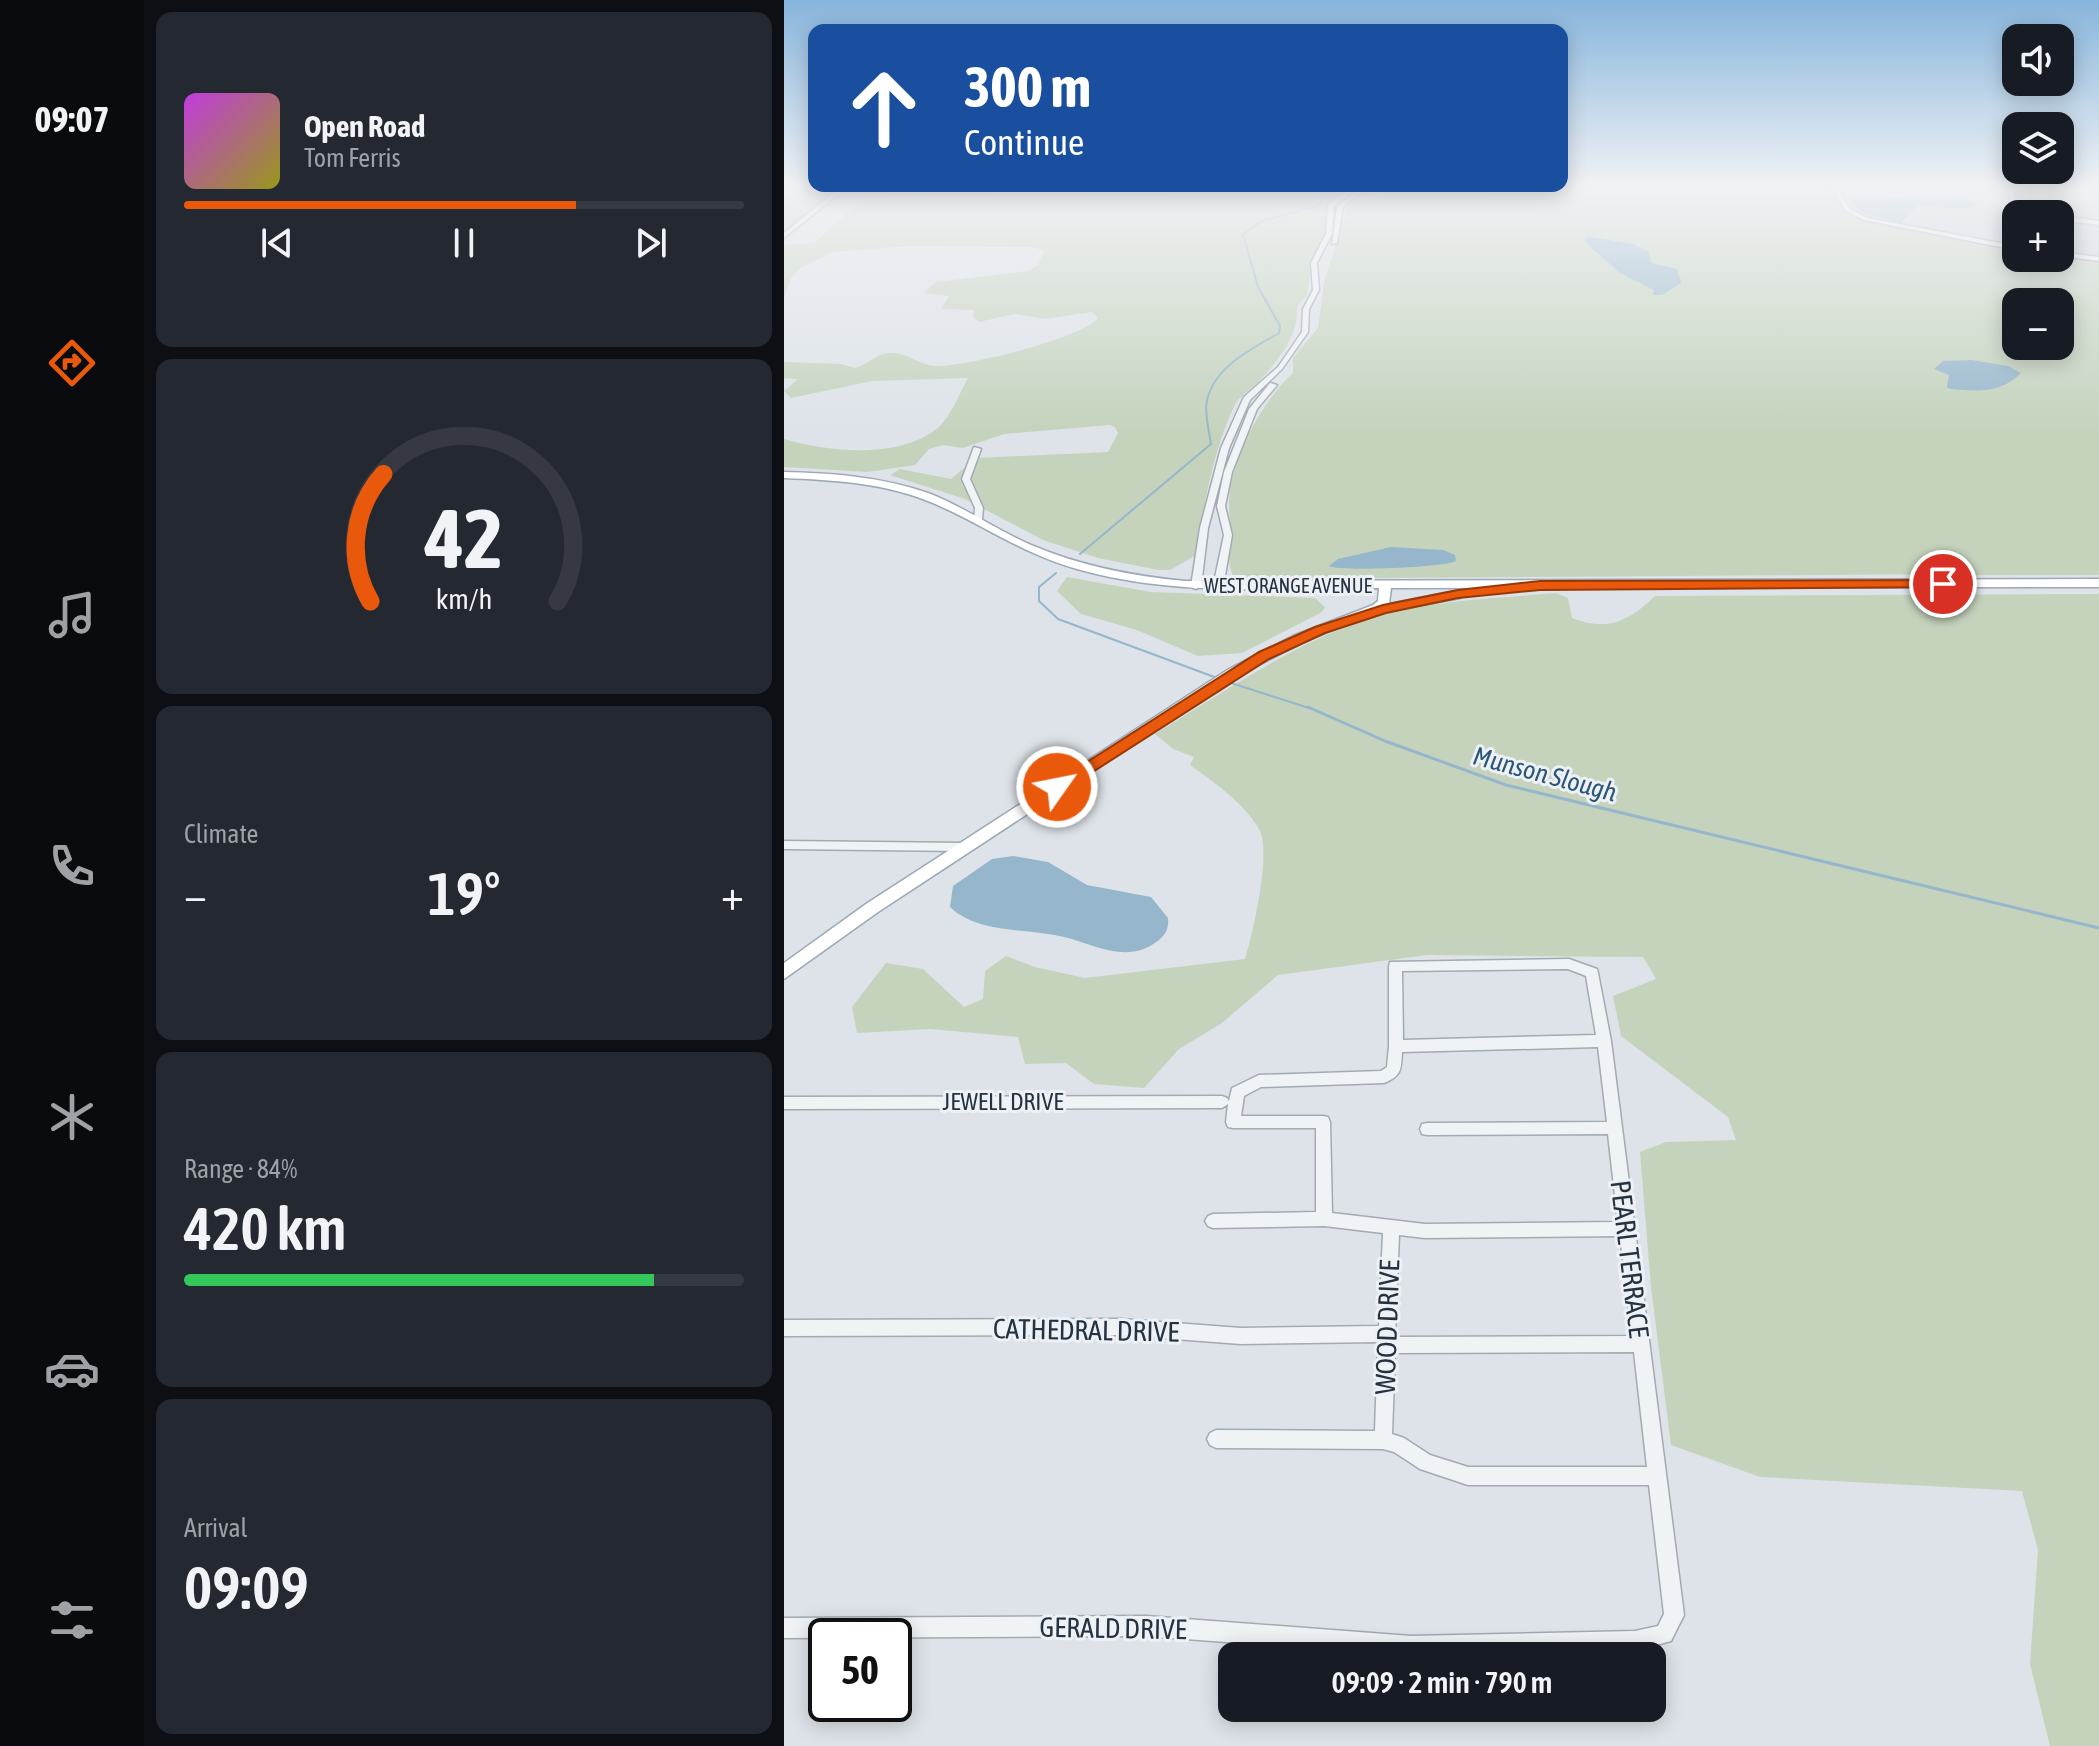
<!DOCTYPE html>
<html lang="en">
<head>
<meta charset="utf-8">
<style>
	body { margin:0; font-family:"Asap Condensed",sans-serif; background:#242831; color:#f1f3f6; height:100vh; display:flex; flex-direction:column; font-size:30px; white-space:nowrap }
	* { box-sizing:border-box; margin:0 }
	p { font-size:26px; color:#9ea1a6 }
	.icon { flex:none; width:44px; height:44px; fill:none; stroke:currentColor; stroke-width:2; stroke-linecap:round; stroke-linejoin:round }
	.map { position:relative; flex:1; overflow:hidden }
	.drawer { display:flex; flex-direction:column; gap:12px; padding:12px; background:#0d0f14; width:640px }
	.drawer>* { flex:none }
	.top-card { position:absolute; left:24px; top:24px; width:760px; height:168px; border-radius:16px; box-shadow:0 4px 20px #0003; background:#1a4fa0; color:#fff; overflow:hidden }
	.tools { position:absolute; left:1218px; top:24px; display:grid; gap:16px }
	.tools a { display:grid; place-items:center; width:72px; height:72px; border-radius:16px; background:#171b24; box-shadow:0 4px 20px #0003; font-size:40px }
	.speed { position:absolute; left:24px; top:1618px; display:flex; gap:16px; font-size:40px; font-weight:700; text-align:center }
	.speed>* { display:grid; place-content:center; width:104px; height:104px; border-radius:50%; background:#171b24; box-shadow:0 4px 20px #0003; line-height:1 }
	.speed .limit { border:4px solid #111; border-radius:12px; background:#fff; color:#111 }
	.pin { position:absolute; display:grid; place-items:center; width:68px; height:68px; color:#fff; margin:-34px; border:4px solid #fff; border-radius:50%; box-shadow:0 2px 8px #0007 }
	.me { position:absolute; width:88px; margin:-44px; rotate:57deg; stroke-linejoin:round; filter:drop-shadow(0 0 6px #0008) }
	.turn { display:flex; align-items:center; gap:28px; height:168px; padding:0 24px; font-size:36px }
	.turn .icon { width:104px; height:104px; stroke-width:2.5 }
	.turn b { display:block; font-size:56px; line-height:68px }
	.big { font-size:60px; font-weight:600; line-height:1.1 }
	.drawer .card { flex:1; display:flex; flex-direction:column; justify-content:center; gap:12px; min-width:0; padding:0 28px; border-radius:16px; background:#242831 }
	.drawer .dial { align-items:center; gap:0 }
	.dial svg { height:208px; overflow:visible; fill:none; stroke:#363941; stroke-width:7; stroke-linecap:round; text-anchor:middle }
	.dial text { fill:#f1f3f6; stroke:none }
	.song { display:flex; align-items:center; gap:24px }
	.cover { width:96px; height:96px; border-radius:12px; background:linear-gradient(135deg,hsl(290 70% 55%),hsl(60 70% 35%)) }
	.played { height:8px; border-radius:4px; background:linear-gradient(90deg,#ea580c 70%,#363941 70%) }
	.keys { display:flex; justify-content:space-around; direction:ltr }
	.heat { display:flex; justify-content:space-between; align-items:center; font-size:44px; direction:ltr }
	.charge { height:12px; border-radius:6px; background:linear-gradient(90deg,#34c759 84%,#363941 0) }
	.trip { position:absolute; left:434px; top:1642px; width:448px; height:80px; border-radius:16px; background:#171b24; box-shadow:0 4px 20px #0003; font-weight:600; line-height:80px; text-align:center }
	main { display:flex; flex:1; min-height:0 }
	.tab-bar { display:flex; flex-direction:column; width:144px; justify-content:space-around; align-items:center; background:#090b0e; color:#9ea1a6 }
	.tab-bar .icon { width:56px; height:56px }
	.tab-bar .selected { color:#ea580c }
	.tab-bar b { font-size:36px; color:#f1f3f6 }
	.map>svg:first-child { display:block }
</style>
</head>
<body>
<main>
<nav class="tab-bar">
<b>09:07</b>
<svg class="icon selected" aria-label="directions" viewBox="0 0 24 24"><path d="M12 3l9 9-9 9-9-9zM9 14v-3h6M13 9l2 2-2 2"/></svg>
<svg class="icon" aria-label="music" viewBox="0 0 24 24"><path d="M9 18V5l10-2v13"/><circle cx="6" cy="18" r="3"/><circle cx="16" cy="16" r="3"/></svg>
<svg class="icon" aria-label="phone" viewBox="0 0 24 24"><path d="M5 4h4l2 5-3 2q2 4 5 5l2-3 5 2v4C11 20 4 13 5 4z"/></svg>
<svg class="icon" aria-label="climate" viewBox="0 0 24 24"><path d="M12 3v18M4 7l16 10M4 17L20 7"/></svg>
<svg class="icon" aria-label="car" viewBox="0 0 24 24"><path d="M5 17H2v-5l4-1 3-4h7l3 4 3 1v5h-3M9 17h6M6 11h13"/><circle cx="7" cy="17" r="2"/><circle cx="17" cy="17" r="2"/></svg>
<svg class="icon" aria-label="filters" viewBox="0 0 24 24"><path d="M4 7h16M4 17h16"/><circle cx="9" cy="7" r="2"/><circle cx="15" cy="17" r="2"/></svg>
</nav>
<section class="drawer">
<div class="card">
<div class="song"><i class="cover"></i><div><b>Open Road</b><p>Tom Ferris</p></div></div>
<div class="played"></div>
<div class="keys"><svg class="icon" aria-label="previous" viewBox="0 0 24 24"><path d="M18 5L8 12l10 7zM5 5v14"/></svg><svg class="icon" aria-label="pause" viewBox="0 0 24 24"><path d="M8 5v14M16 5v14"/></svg><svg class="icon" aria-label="next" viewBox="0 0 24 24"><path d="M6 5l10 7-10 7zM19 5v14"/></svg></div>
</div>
<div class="card dial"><svg viewBox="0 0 100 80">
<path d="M14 69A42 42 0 1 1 86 69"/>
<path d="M14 69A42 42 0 0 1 19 20" stroke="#ea580c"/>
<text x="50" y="56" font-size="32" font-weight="700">42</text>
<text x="50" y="72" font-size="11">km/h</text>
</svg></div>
<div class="card"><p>Climate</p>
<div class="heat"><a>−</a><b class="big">19°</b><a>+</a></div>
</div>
<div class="card"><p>Range · 84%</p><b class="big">420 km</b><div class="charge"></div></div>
<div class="card"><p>Arrival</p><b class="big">09:09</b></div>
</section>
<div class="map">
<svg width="1315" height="1746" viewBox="0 0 1315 1746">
	<rect width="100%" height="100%" fill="#dde3e8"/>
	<path fill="#cbd2da" d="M746,187H1315V288L1287,258L1276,256V214H1232V250L1084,222L1055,207L1049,194H747Z"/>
	<path fill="#c5d3bd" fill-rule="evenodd" d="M0,187H56L0,233Z
		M1039,194L1049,196L1064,215L1084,222L1232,250V258L1276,256L1315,262V575H1173L1163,560L1168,574L451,579C442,564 445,548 446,530C447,522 445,514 445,505C445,461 478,401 509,373V358L534,328L540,282L566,201L603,195ZM1232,302H1276V346H1232Z
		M551,196L543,210L540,237L528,260L523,295L513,307C515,335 494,361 475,381C468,389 457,395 452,403C432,440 417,512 414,554L386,570H374L314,558L259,540L181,499L106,475L116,469L167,479L192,458L324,452L334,433L331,427L325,425L220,434L179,448L159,445L145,449L131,465L83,472L0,467V439C45,452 116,460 155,427C167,416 176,392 184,378L88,381L7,398L0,391L14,379L0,378V362L58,364L70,368C86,365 91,352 109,353C124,353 136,365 150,366C178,368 299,338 314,318L308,312L261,319L230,314L195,322L189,317L190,310L157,309L165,296L139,293L152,282L244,271L254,265L261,250L244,247L126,246L49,252L16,268L7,278L0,297V245L30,243L78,200Z
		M283,577L367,592L531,598L541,607L538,612L458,653L414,656L353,630L297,614L273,591Z
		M772,593L784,598L788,618C824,632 845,621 871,596L1315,594V1746H1266L1246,1664L1254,1550L1238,1491L976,1477L887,1445L867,1287L856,1152L882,1142L952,1140L944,1117L837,1036L829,996L872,979L859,957L643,955L494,975L438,1023L395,1049L360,1088L310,1084L282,1063L241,1064L234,1037L146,1029L73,1033L68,1007L102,963L139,969L180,1007L199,999L201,971L222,956L251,967L301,978L461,959C469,933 488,850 475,829C459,802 431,783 406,765L410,757L389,749L371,734C443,690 515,639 597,615C653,600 714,598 772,593Z"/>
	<path fill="#95b6cb" d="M1073,197L1184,200L1194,204L1184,209L1133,206L1117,223L1079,213L1067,201Z
		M806,237L849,244L865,252L867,263L893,269L897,283L878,295H869L870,290L836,273L802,243L801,238Z
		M1188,360L1224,366L1237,373C1216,394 1194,391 1166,389L1163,387L1165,375L1150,369L1159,361Z
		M607,547L659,550L671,555L672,561C663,567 556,572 545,566L554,559Z
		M229,856L264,862L303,885L367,897L384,918C385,928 382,934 375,940C344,965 312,945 280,937C244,928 194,934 166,907L169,886L208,859Z"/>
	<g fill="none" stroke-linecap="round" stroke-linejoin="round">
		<path stroke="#95b6cb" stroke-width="2" d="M296,554L427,444C425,431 420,412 423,400C431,366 468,349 495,333L496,326L474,287L459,234L478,221L533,206L549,187
			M272,573L255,587V601L274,619L433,678
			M444,682L528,709"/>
		<path stroke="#95b6cb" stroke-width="3" d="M524,707L601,741L722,785L1315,928"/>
		<g stroke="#a2aab2" stroke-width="3">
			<path id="minor" d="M57,187H63L0,238V233Z
				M95,187H189L186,189H98Z
				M315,187H320L321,189L316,190Z
				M569,187H575L550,206L548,234L533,263L535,290L525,309L524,332L498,369L466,400L445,448L424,528L417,586L412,589L409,588L407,586L416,528L437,448L460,397L494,367L518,332L519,309L529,290L527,263L542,234L544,205Z
				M578,187H584L559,207L553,243L548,244L553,206Z
				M1047,187H1052L1066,209L1084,218L1232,246V250L1080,220L1062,211Z
				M1223,187H1228L1232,203L1258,214H1250L1228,205Z
				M1276,216L1315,221V225L1276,220Z
				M1276,252L1315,257V261L1276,256Z
				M486,383L493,385L473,409L448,472L441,506L448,535L439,587L437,589H431L429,587L440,535L433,506L440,472L465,409Z
				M190,447L197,449L186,479L199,508L198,520L194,523L190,520L191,508L178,479Z
				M0,841L180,843L186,847L180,851L0,849Z
				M785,959L813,969L814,973L827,1041L900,1615L887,1641L851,1651L627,1656L362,1636L0,1638V1618L362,1616L627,1636L851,1631L874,1626L880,1614L865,1485H684L636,1469L610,1452L599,1449L432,1448L426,1445L423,1439L426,1433L432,1430L591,1431L594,1342L457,1344L337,1335L0,1336V1320L337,1319L457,1328L595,1326L599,1233L540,1226L429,1228L424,1226L421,1221L424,1216L429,1214L532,1212V1128H449L444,1127L442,1122L444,1104L438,1108L0,1109V1097L438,1096L443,1098L445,1101L448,1088L475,1075L597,1071L603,1067L605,1046V966L606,962ZM784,969L802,976L812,1035L619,1040L618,971ZM814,1047L823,1122L643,1123L638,1124L636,1129L638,1134L643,1135L824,1134L834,1222L641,1224L548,1213L546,1122L544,1117L539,1116H457L460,1096L477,1087L600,1083C618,1076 617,1069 618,1052ZM615,1235L641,1238L836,1236L848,1336L611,1337ZM850,1352L863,1467H684L646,1455L620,1438L608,1434L611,1353Z"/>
		</g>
		<g stroke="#9ba8b5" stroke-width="3">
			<path id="major" d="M0,472C49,473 98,477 144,493C181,507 212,530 247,545C296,566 348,576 401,581L1315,579V587L607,588L605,604L676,590L682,594L676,598L588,614L519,642L455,675L94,912L0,979V963L82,904L445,669L509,636L589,605L594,601L595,588C494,588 391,597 293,569C237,553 200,525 149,503C102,483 50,480 0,478Z"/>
		</g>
		<use href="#minor" fill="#f0f3f6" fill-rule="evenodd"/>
		<use href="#major" fill="#fff" fill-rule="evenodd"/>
	</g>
	<linearGradient id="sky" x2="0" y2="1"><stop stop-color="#87b5dc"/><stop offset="0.43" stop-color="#f0f2f5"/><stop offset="1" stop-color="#f0f2f5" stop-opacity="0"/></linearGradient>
	<rect width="1315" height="431" fill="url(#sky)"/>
	<path fill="#ea580c" stroke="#983908" stroke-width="2" d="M1159,580L1164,581V587L756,590L674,598L602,613L541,633L485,659L279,791L273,792L264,787L475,652L531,627L599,605L674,590L756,581Z"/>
	<g text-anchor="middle" stroke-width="6" stroke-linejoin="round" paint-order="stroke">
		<g font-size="20" fill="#253240" stroke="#edf1f6">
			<text x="504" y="593">WEST ORANGE AVENUE</text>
		</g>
		<g font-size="24" fill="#253240" stroke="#edf1f6">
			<text x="219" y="1110">JEWELL DRIVE</text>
		</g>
		<g font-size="26" font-style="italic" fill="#2c5677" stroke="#edf1f6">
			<text transform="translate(761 774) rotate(15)" y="9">Munson Slough</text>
		</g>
		<g font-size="28" fill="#253240" stroke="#edf1f6">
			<text transform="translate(846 1259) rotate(83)" y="10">PEARL TERRACE</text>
			<text transform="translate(603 1327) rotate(-88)" y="10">WOOD DRIVE</text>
			<text transform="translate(302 1330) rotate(1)" y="10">CATHEDRAL DRIVE</text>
			<text transform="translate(329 1628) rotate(1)" y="10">GERALD DRIVE</text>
		</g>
	</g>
</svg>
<div class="tools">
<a><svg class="icon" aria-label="sound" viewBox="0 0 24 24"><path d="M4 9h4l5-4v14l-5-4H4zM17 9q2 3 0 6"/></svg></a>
<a><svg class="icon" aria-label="layers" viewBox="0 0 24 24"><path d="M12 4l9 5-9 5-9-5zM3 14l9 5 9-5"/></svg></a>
<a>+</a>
<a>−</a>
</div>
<div class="speed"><div class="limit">50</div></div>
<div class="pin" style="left:1159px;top:584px;background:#d93025"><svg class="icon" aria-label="arrive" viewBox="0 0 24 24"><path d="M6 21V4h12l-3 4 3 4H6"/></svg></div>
<svg class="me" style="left:273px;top:787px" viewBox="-20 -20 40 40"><circle r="17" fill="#ea580c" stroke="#fff" stroke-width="3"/><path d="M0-11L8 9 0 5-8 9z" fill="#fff"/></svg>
<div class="trip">09:09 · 2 min · 790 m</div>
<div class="top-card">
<div class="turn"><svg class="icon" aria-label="ahead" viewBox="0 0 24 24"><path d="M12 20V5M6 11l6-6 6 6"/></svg><div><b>300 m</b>Continue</div></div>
</div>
</div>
</main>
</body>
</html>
